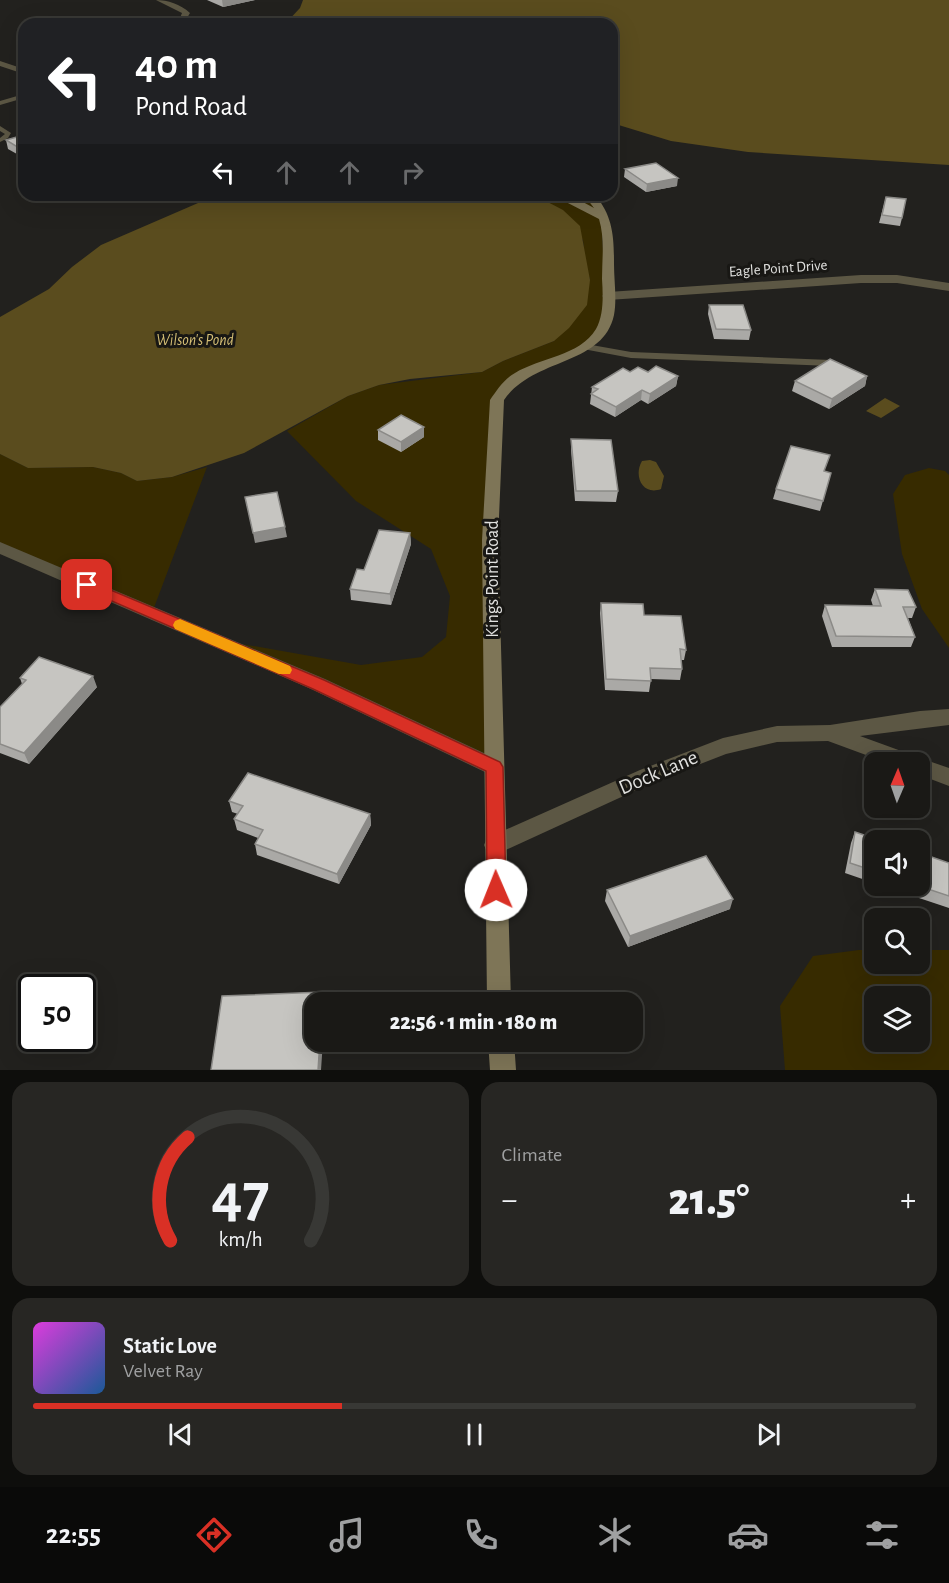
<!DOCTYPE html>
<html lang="en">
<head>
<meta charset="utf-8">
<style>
	body { margin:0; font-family:"Alegreya Sans",sans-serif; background:#272623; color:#f1f3f6; height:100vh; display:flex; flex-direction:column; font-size:22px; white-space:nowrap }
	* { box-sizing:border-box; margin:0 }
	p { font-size:20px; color:#9fa0a1 }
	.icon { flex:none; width:33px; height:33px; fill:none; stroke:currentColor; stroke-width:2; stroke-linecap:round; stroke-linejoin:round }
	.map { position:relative; height:1070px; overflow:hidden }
	.side { display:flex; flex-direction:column; gap:12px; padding:12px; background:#0e0e0c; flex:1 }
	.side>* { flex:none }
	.top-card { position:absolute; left:18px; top:18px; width:600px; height:183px; border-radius:18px; box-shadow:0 6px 24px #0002,0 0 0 2px #383835; background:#202124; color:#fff; overflow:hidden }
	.needle { width:39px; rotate:2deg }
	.fabs { position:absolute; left:864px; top:752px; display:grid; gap:12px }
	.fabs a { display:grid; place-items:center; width:66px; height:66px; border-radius:12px; background:#1a1916; box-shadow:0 6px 24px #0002,0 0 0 2px #383835; font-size:30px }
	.speed { position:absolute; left:18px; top:974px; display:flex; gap:12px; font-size:30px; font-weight:700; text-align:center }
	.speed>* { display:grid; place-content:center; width:78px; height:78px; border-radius:50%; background:#1a1916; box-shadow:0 6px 24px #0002,0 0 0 2px #383835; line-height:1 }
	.speed .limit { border:3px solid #111; border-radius:9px; background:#fff; color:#111 }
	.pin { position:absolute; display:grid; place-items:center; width:51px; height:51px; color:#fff; margin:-26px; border-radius:12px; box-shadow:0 3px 9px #0006 }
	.me { position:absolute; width:66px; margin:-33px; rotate:359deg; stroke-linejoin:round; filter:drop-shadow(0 0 4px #0008) }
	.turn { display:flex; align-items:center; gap:21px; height:126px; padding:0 18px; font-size:27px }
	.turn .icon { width:78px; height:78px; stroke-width:2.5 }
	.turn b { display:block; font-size:42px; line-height:51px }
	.lanes { display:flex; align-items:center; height:57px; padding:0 18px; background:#0003; justify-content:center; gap:30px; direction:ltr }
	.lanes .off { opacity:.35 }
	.big { font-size:45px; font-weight:800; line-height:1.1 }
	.side .widget { flex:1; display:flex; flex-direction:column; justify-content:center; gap:9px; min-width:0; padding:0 21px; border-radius:18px; background:#272623 }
	.side .dial { align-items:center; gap:0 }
	.dial svg { height:156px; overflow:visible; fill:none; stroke:#383835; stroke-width:7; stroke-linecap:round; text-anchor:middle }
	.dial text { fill:#f1f3f6; stroke:none }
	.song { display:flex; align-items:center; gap:18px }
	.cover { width:72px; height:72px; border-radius:9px; background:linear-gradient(135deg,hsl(300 70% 55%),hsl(210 70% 35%)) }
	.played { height:6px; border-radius:3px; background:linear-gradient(90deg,#d93025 35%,#383835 35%) }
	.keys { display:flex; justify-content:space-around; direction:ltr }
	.heat { display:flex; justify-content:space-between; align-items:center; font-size:33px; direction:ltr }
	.side .tiles { flex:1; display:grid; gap:12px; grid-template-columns:1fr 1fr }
	.widget:last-child { grid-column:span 2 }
	.trip { position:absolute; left:304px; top:992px; width:339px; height:60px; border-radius:18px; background:#1a1916; box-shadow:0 6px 24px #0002,0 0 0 2px #383835; font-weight:800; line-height:60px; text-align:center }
	.tab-bar { display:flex; height:96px; justify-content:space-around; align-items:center; background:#0a0a09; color:#9fa0a1 }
	.tab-bar .icon { width:42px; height:42px }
	.tab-bar .on { color:#d93025 }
	.tab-bar b { font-size:27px; color:#f1f3f6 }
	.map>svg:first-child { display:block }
</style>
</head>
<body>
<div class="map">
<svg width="949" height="1070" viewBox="0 0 949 1070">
	<rect width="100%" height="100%" fill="#22211e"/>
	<path fill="#372b00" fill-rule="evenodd" d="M538,195H589L601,207L606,319L586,347L534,367L497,400L494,767L214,639L361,665L422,657L446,637L450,596L431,549L356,501L287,431L348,396L379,385L482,372L503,361L554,341L590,280L585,260L583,240L551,204Z
		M0,454L28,468L93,467L121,473L137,481L172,477L207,467L152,613L0,548Z
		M929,468L945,471L949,475V648L922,609L902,554L893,494L905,475Z
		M859,950H874V963H920V950H949V1070H785L780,1006L813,956ZM874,996H920V1041H874Z"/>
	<path fill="#5a4c1e" d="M303,0H949V165L748,152L671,141L612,123V24H285L300,8Z
		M227,195H538L540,198L563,210L580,226L590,280L587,305L569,328L554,341L503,361L482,372L410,379L379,385L348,396L244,453L172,477L137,481L121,473L93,467L28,468L0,454V317L49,289L72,267L101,245L205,200Z
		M885,398L900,406L881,418L866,411Z
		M650,460L656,462L664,476L661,489C643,496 633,476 642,461Z"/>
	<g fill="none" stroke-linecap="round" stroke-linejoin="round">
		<path fill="#5c5744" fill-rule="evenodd" d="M24,94V98L0,105V101Z
			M0,126L11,133L8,138L0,142V138L5,134L0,131Z
			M586,344L631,352L831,360L835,363L831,366L631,358L583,349V345Z"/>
		<path fill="#5c5744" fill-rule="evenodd" d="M156,0C168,0 180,4 190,13C185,23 179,24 168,24L180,18L182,13Z
			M0,61L24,69V74L0,66Z
			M861,275H897L949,283V291L897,283H861L608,300L602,296L608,292Z
			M0,542L325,679L501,761L504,767L501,773L494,775L487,773L311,689L0,554Z
			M949,709V725L860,736L915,756L917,759L920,758L949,768V786L920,775V762H885L828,741L777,742L726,754L654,782L495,855L487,852L484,845L487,838L640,770L723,738L777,726L830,725L920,711Z"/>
		<path fill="#7e7557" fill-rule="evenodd" d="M559,195H570L594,208L584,195H595C613,216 614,237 614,264C614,281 617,299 614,315C603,366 534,357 504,400L498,540L511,1002H487L482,540L490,400C497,390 504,379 515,373C539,358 580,356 596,329C604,315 603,295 602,279C602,259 605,239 599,219L564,201Z
			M488,1041H514L516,1070H490Z"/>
	</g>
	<path fill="#aaa9a6" d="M207,0H255L223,7Z
		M24,135V158L8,149L6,140Z
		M625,169L677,186L646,192L624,177Z
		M886,197L902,218L900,226L879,223Z
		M709,305L751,330L749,340L714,339L708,314Z
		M630,372H648L678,376L676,386L648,404L641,400L615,417L590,404L592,387Z
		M867,376L865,386L829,409L792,391L795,381Z
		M378,430L424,437L401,452L378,440Z
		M571,439L618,491L616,502L575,501L571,450Z
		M825,472L831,473L820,511L773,499L776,489Z
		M410,533L411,544L391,605L351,600L350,589L364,570Z
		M875,589L916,607L912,618H908L915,637L911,647H832L822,616L825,605L873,606L871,600Z
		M601,603L644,615L686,650L684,660H681L682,669L680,680L651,679L649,692L605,690L600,613Z
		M20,678L97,687L29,764L0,753V707L22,684Z
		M229,801L370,814L371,825L339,884L257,855L255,844L258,838L237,830L234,819L238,814L232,812Z
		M855,832L874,840V883L845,873L851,843Z
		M949,863V908L880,885H920Z
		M607,890L730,909L628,947L605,901Z"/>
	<path fill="#8b8a87" d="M222,0H255L223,7Z
		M678,178L677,186L646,192L647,184Z
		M678,376L676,386L648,404L650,394Z
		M867,376L865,386L829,409L832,399Z
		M642,390L641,400L615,417L616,407Z
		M424,427V437L401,452V442Z
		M285,527L287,537L255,543L253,533Z
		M410,533L411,544L391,605L390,594Z
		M93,676L97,687L29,764L24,753Z
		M370,814L371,825L339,884L337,874Z
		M733,899L730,909L628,947L630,936Z
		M320,1041H323L321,1070H318Z"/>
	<path fill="#c6c5c1" stroke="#8b8a87" stroke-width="1.5" d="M24,135V151L6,140Z
		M656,163L678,178L647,184L625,169Z
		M886,197L906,199L902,218L882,215Z
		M709,305H743L751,330L716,329Z
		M830,359L867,376L832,399L795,381Z
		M656,366L678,376L650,394L642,390L616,407L591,394L598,389L592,387L623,368L630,372L638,367L648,372Z
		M401,415L424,427L401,442L378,430Z
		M571,439L611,440L618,491H576Z
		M791,446L830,455L824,471L831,473L823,501L776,489Z
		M277,492L285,527L253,533L245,497Z
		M379,530L410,533L390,594L350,589L357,569L364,570Z
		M875,589L908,590L916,607H903L915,637L836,636L825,605L881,606Z
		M601,603L643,604L644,615L681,616L686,650L680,649L682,669L650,668L651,681L606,679Z
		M39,657L93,676L24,753L0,744V707L26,680L20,678Z
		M248,773L370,814L337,874L255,844L263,830L234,819L243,806L229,801Z
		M855,832L879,840H874V871L850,863Z
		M920,853L949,863V896L916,885H920Z
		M706,856L733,899L630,936L607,890Z
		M323,992V1002H315V1041H320L318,1070H211L222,996Z"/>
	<path fill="#d93025" stroke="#8d1f18" stroke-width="1.5" d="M87,580L324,680L500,762L503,767L506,890L503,896L496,898L490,896L487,890L486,771L313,689L82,588L80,585Z"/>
	<path fill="#f59e0b" d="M180,619L290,666L292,670L290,674H279L175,629L173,625L175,621Z"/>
	<g text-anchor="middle" stroke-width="6" stroke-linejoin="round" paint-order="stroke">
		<g font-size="15" fill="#e1e1df" stroke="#181714">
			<text transform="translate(778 268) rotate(-4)" y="5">Eagle Point Drive</text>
		</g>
		<g font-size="16" font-style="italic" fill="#d4be75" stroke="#181714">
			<text x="195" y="345">Wilson's Pond</text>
		</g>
		<g font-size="18" fill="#e1e1df" stroke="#181714">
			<text transform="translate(492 579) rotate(-90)" y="6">Kings Point Road</text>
		</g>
		<g font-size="21" fill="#e1e1df" stroke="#181714">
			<text transform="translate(658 772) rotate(-23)" y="7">Dock Lane</text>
		</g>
	</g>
</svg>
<div class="fabs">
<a><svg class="needle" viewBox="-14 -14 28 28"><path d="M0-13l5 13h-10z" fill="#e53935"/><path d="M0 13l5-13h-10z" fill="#9fa0a1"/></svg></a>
<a><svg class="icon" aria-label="sound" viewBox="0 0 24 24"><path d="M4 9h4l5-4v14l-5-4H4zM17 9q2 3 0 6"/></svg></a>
<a><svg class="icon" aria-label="search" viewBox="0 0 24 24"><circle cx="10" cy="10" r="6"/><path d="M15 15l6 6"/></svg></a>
<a><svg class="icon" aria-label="layers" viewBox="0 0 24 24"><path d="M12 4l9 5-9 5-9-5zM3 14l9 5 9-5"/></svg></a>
</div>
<div class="speed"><div class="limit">50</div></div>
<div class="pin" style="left:87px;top:585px;background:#d93025"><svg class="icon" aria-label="arrive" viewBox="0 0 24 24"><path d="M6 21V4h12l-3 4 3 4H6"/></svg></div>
<svg class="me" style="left:496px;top:890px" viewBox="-20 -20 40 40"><circle r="19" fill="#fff"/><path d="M0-13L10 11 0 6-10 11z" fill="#d93025"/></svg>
<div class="trip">22:56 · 1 min · 180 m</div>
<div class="top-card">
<div class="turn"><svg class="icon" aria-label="left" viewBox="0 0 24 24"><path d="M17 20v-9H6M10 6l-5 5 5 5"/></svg><div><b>40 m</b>Pond Road</div></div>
<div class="lanes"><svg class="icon" aria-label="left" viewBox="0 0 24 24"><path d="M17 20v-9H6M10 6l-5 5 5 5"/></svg><svg class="icon off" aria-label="ahead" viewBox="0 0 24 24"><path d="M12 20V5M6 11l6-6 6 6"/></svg><svg class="icon off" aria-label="ahead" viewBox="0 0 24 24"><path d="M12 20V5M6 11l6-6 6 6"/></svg><svg class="icon off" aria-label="right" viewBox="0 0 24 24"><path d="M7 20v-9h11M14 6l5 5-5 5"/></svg></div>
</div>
</div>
<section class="side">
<div class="tiles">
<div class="widget dial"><svg viewBox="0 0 100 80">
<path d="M14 69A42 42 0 1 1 86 69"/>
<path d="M14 69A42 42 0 0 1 23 16" stroke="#d93025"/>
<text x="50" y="56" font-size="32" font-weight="700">47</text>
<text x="50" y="72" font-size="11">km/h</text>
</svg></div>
<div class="widget"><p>Climate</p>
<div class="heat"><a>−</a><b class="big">21.5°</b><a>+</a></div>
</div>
<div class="widget">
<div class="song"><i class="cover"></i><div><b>Static Love</b><p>Velvet Ray</p></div></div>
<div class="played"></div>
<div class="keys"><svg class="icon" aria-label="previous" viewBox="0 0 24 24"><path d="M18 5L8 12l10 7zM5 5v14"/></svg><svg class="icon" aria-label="pause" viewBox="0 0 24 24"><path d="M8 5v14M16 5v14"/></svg><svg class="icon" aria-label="next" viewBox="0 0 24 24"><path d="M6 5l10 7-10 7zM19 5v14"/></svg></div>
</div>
</div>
</section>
<nav class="tab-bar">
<b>22:55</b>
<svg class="icon on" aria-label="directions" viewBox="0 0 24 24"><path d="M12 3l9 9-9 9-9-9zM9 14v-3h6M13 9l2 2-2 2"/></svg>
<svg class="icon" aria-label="music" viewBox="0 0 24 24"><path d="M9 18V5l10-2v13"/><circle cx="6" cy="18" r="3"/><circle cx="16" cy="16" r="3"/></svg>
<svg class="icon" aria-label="phone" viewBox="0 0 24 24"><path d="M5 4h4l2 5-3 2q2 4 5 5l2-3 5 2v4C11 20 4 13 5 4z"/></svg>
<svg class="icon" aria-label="climate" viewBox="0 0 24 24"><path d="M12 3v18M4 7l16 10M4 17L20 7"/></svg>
<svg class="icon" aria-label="car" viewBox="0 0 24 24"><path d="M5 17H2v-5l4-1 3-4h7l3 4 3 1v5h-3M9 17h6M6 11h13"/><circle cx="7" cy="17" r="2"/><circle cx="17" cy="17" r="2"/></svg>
<svg class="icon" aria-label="filters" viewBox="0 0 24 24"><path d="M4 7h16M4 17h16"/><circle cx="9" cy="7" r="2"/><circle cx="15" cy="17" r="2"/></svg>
</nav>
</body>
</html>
